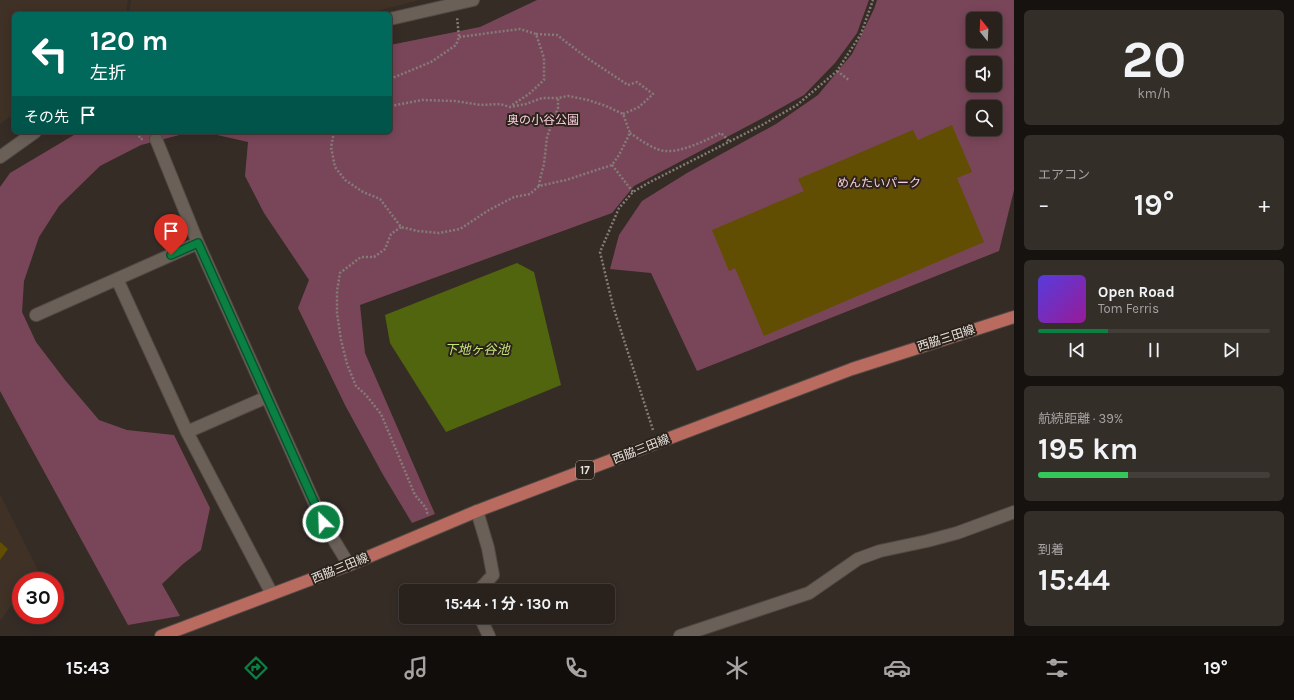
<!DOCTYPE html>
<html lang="ja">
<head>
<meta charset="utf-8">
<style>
	body { margin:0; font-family:Karla,"Noto Sans JP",sans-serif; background:#342e29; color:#f1f3f6; height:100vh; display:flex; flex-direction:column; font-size:15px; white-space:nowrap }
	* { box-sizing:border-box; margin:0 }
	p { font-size:13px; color:#a5a3a3 }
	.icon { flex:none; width:22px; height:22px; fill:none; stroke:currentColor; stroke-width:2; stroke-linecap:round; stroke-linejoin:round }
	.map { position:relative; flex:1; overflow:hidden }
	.details { display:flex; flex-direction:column; gap:10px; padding:10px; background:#16120f; width:280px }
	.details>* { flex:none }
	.top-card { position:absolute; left:12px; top:12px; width:380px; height:122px; border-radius:6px; box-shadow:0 2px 10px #0003,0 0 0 1px #443e3b; background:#00695c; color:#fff; overflow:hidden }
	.needle { width:26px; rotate:342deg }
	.buttons { position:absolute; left:966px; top:12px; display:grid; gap:8px }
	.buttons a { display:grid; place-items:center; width:36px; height:36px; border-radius:6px; background:#28211c; box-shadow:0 2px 10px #0003,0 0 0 1px #443e3b; font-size:20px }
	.speed { position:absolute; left:12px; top:572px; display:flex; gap:8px; font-size:20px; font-weight:700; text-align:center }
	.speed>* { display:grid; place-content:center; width:52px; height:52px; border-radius:50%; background:#28211c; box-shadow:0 2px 10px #0003,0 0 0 1px #443e3b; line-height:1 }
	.speed .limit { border:6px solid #d22; background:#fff; color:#111 }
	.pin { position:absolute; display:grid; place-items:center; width:34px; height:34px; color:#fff; margin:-41px -17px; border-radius:50% 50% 50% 0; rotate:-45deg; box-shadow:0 0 4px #0007 }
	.pin .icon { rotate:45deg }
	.me { position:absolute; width:44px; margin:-22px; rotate:336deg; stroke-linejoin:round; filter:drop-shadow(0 0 3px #0008) }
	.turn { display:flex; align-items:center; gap:14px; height:84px; padding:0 12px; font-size:18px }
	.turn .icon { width:52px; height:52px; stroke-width:2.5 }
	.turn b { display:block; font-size:28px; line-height:34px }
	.then { display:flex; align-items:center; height:38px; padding:0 12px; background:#0003; gap:8px; font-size:15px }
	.big { font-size:30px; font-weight:700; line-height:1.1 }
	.details .tile { flex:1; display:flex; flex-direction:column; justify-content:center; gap:6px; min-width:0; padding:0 14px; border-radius:6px; background:#342e29 }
	.details .dial { align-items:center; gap:0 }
	.dial b { font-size:52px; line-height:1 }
	.song { display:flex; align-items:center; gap:12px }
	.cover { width:48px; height:48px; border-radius:6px; background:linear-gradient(135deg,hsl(250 70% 55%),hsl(300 70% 35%)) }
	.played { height:4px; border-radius:2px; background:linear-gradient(90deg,#0b8043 30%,#443e3b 30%) }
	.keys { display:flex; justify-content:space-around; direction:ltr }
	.heat { display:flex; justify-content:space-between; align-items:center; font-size:22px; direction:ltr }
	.charge { height:6px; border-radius:3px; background:linear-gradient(90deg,#34c759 39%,#443e3b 0) }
	.trip { position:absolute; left:399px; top:584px; width:216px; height:40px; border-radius:6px; background:#28211c; box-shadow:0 2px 10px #0003,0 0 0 1px #443e3b; font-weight:700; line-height:40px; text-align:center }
	.menu { display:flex; height:64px; justify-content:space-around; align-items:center; background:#100d0b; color:#a5a3a3 }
	.menu .icon { width:28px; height:28px }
	.menu .selected { color:#0b8043 }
	.menu b { font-size:18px; color:#f1f3f6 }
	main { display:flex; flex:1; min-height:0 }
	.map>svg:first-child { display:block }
</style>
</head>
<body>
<main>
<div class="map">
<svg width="1014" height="636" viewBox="0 0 1014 636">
	<rect width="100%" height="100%" fill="#352c26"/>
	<path fill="#3f3126" d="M0,0H128L126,14H14V114L0,124Z
		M131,0H420L365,14H129Z
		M0,494L38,570L30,581H21V593L0,621Z"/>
	<path fill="#794659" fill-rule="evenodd" d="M537,0H869L857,33L835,63L804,95L761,119L634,186L612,213L360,305L365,353L435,514L412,523L382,473L345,405L298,308L309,280L264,213L245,176L248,142L204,132H390V45L480,27Z
		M877,0H1014V190L999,251L697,371L651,273L610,269L619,235L642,201L687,173L776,124L818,95L852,54L874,9ZM973,19H995V41H973ZM973,63H995V85H973ZM973,107H995V129H973Z
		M79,132H191L141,145L100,166L59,206L39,237L24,281L22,312L36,342L65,380L99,420L127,430L174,435L210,508L201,550L183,564L162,584L180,616L128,625L0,391V187L10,173Z"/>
	<path fill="#51650f" d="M517,263L534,272L561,385L446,432L390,343L385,315Z"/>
	<path fill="#624e02" d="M952,125L972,172L957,178L984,242L764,336L735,268L729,271L712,230L804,191L798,179L913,130L918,140Z
		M0,542L8,549L0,560Z"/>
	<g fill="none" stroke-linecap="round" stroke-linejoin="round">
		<g stroke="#524a44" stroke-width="14">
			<path id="minor" d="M390,19L473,0
				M156,139L198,243L323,522L349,565
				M0,157L35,132
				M117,279L187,432L272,594
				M36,315L198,243
				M187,432L267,397
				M477,511L488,548L493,575L478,591
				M480,617L489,636
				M680,636L809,593L858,559L880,551L927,541L957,533L1014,512"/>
		</g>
		<g stroke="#524a44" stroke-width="14">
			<path id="major" d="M161,636L349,565L477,511L852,369L1014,317"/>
		</g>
		<path stroke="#847c77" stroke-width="2.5" stroke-dasharray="2 2" stroke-linecap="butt" d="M536,34L557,35L587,58L628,85L637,82L653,94L639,107L623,114
			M459,37L520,29L536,34L544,58V80L529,94L512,105
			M837,71L849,80
			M390,79L431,62L456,45L459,37L457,17
			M138,132L140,139H143
			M334,132L331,147L335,167L345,180L363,192L380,199L401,227L418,231L439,233L460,229L489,210L514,197L530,194L539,186L566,180L612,165L619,155L630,133L623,114L606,106L588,100L568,96L558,98H542L526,104L510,107L500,104L481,105L455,101L422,100L396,105L390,107
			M630,133C639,139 655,151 666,151C683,152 706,140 721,133L729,141
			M612,165L633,192
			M539,186L540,179L544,164L547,137L558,108V98
			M401,227L391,234L385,249L374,257H361L340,273L337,291V313L341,340L347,364L356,386L366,395L381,414L415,495L426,508L428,516
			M653,430L613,306L600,252L619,208L633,192L648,183L762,125L797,105L837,71L861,34L873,0"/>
		<use href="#minor" stroke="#6a6058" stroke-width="12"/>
		<use href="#major" stroke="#ba6b60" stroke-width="12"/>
	</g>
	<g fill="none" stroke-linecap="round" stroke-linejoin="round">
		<g stroke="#07532c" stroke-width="10">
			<path id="route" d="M171,255L198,243L323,522"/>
		</g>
		<use href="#route" stroke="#0b8043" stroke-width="7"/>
	</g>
	<g text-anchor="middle" stroke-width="4" stroke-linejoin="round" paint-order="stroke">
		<rect fill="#2b231c" stroke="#afa9a3" stroke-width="1" x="576" y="461" width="18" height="18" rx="3"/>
		<g font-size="11" font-weight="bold" fill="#e8e2dd">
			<text x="585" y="474">17</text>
		</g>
		<g font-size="12" fill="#fccedd" stroke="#2b231c">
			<text x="543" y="124">奥の小谷公園</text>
			<text x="879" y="187">めんたいパーク</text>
		</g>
		<g font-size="12" fill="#e8e2dd" stroke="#2b231c">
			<text transform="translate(946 338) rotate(-18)" y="4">西脇三田線</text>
			<text transform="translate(641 449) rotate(-21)" y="4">西脇三田線</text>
			<text transform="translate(340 568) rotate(-22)" y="4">西脇三田線</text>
		</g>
		<g font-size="13" font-style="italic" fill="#c5e579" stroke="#2b231c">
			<text x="477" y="354">下地ヶ谷池</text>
		</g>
	</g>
</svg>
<div class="buttons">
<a><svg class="needle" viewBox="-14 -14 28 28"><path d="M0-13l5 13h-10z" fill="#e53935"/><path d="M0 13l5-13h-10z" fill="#a5a3a3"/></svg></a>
<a><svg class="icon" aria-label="sound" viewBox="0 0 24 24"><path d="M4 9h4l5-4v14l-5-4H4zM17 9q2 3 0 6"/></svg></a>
<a><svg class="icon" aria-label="search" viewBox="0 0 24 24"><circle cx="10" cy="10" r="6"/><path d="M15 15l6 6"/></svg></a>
</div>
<div class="speed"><div class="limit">30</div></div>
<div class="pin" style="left:171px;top:255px;background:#d93025"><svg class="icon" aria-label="arrive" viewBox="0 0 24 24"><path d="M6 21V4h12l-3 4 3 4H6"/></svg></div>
<svg class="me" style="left:323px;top:522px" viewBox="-20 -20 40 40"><circle r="17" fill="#0b8043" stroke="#fff" stroke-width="3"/><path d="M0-11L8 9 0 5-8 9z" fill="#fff"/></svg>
<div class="trip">15:44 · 1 分 · 130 m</div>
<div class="top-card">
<div class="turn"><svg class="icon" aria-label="left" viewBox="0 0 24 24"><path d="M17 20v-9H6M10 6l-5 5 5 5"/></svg><div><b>120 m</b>左折</div></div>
<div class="then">その先<svg class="icon" aria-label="arrive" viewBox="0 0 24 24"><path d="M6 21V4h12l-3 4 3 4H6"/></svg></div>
</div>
</div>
<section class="details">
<div class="tile dial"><b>20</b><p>km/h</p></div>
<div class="tile"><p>エアコン</p>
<div class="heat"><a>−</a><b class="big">19°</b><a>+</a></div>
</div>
<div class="tile">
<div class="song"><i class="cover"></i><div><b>Open Road</b><p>Tom Ferris</p></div></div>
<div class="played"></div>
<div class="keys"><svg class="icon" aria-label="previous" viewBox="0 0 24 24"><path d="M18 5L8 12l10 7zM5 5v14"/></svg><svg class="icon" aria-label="pause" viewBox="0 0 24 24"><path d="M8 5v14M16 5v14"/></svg><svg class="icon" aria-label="next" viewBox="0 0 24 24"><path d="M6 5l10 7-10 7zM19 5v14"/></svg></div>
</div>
<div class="tile"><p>航続距離 · 39%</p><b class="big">195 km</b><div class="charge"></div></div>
<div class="tile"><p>到着</p><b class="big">15:44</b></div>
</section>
</main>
<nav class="menu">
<b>15:43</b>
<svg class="icon selected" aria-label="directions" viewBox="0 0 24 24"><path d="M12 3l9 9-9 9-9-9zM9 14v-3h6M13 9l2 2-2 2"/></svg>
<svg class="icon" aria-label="music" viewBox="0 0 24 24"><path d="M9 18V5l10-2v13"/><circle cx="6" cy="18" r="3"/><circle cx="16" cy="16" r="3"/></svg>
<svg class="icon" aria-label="phone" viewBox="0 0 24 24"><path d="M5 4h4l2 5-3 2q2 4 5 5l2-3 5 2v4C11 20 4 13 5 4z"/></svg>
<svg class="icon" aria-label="climate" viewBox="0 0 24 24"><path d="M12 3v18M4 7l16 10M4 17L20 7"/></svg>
<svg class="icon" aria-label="car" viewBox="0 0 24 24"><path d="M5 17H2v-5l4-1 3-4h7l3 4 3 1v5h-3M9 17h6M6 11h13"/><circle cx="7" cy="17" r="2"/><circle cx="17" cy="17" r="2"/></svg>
<svg class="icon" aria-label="filters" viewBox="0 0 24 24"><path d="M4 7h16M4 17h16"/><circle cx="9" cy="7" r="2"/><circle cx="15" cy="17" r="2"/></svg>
<b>19°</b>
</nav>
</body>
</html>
